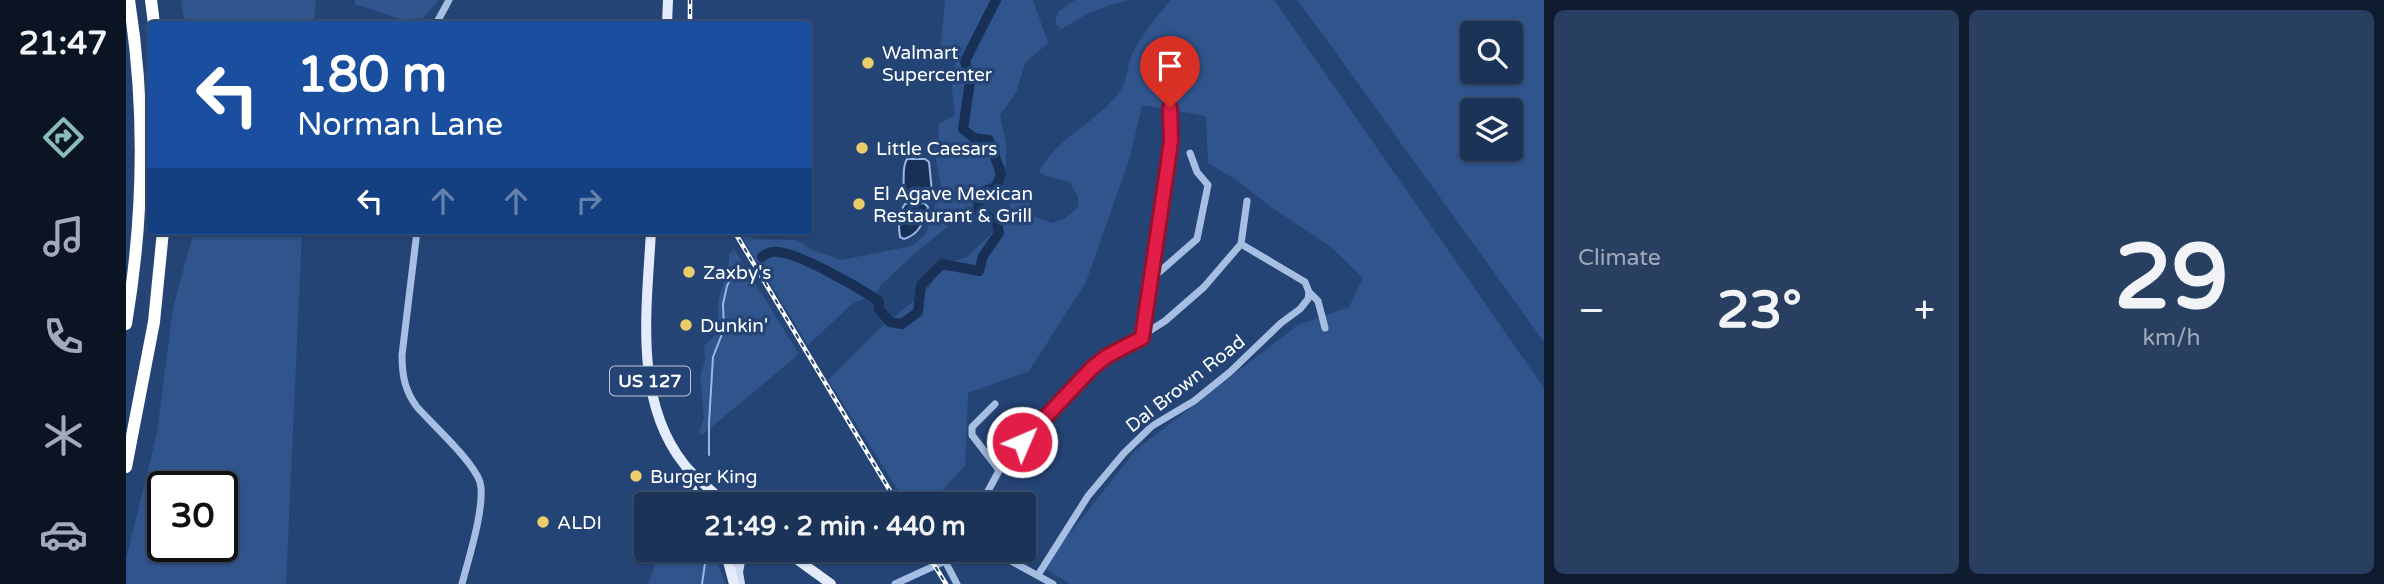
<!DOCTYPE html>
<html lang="en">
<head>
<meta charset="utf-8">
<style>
	body { margin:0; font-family:"Varela Round",sans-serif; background:#293f61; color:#f1f3f6; height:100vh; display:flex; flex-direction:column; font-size:26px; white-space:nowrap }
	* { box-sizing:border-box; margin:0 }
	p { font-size:23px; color:#a0aaba }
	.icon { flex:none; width:38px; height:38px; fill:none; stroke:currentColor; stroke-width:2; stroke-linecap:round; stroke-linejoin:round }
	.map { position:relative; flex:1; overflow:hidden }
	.panel { display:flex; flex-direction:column; gap:10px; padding:10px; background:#0f1c30; width:840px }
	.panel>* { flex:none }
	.banner { position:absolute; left:21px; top:21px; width:665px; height:214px; border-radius:7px; box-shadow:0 2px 5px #0004,0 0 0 2px #3a4e6e; background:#1a4fa0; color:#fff; overflow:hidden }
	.controls { position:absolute; left:1334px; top:21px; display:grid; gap:14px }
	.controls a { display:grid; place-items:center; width:63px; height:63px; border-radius:7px; background:#1c3358; box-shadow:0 2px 5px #0004,0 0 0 2px #3a4e6e; font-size:35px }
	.speed { position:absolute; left:21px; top:471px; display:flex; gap:14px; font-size:35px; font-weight:700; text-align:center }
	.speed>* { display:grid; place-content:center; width:91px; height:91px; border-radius:50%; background:#1c3358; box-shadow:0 2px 5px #0004,0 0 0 2px #3a4e6e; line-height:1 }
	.speed .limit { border:4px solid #111; border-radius:10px; background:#fff; color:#111 }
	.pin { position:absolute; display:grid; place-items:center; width:60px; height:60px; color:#fff; margin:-72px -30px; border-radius:50% 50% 50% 0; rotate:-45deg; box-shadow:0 0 7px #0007 }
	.pin .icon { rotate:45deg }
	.me { position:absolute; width:77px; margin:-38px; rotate:45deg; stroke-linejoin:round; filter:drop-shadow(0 0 5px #0008) }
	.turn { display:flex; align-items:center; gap:24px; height:147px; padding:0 35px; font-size:32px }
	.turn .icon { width:91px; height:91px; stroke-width:2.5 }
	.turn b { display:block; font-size:49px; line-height:60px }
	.lanes { display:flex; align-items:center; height:66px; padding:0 35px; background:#0003; justify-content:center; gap:35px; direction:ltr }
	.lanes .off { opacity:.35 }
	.big { font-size:52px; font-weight:700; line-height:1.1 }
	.panel .tile { flex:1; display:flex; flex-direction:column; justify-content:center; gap:10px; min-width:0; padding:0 24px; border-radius:10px; background:#293f61 }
	.panel .dial { align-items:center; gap:0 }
	.dial b { font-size:91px; line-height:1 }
	.heat { display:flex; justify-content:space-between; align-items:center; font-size:38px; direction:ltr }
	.panel .tiles { flex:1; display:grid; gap:10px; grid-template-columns:repeat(2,1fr) }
	.trip { position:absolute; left:508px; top:492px; width:402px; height:70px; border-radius:7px; background:#1c3358; box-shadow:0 2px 5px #0004,0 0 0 2px #3a4e6e; font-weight:700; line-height:70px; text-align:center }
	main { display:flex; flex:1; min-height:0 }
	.tab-bar { display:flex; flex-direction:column; width:126px; justify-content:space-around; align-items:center; background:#0b1423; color:#a0aaba }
	.tab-bar .icon { width:49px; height:49px }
	.tab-bar .active { color:#8bbbb9 }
	.tab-bar b { font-size:32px; color:#f1f3f6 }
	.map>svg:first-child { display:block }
</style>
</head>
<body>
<main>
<nav class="tab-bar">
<b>21:47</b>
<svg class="icon active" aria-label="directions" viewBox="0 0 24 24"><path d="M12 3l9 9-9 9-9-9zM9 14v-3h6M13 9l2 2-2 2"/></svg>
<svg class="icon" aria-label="music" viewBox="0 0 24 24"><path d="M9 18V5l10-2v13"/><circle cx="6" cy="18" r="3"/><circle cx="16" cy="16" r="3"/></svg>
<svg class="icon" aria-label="phone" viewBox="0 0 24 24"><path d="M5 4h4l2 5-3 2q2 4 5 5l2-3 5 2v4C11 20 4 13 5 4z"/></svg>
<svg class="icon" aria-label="climate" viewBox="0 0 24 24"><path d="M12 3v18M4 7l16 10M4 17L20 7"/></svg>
<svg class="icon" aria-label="car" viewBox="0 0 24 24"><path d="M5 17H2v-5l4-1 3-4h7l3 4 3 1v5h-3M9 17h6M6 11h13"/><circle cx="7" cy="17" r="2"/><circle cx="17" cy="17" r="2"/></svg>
</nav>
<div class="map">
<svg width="1418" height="584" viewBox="0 0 1418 584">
	<rect width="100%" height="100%" fill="#254476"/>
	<path fill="#30558d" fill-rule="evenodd" d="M55,0H190L188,24H59Z
		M229,0H313L297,18L277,20L229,4Z
		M819,0H907L908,3L922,43L899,63L890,93L874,115L880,145V165L864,185L853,191L847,206L789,253L755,285L749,294L726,304L682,345L612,231H623L627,239L671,240L684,249L715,260L786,246L800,234L815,187L808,149L813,137L812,124L829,115L826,88L831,48L829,45L814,54Z
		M949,0H1005L983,5L961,14L935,29L929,23L932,12Z
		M1045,0H1148L1418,388V584H944L917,567L1010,450L1172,325L1223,307L1237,278L1205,247L1142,205L1111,180L1082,163L1080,116L1016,105L1004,157L960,282L903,371L842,393L839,466L803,504H781L702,380L753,329L800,291L811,275L829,261L841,257L864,235L880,218L884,204L894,189L899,192L908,216L926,223L938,219L952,207V197L944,182L920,176L913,172C931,136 974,122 996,88C1001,79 1001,67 1005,57C1014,36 1030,17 1045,0Z
		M1171,0H1418V342L1198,36ZM1346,33H1384V72H1346ZM1346,110H1384V149H1346Z
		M68,231H176L160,584H0V560L31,433L47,308ZM37,486H96V546H37Z
		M608,249L673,354L576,435L573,434L578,418L574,377L579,360L578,346C583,340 591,336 592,328C594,321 591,312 592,305C594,286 604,273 603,254Z
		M535,550H589L591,563L600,584H522Z"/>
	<path fill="#193056" stroke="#9ab8e3" stroke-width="2" d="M781,159H799L803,162L806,192L802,195H775C781,183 774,171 781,159Z
		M798,203L802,207C797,222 794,234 778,239L774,237C772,227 773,212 779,204Z"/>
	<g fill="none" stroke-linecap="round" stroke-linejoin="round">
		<path stroke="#9ab8e3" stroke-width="2" d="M583,455V423L587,357L598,329L597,304L601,286L608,272L617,267
			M576,584L581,550"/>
		<path stroke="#193056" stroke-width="10" d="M636,257C639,255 642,252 646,252C668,249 733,288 753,301V309L764,322L776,324L792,312L795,285L816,264L853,271L857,256L873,233L871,223L853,211L852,200L856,192L870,187L875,174L863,140L848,138L837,129L844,82L839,61L870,0"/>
		<path stroke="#a6bee2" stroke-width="7" d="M310,24L323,0
			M291,231L276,355C276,376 279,391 291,407C307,425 347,461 354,482C360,505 342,560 336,584
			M1115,244L1179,282L1183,292L1192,301L1199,328
			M1115,244L1121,201
			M1023,281L1071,239L1082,185L1071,172L1064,153
			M1016,338L1042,163L1045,140L1044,108
			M869,404L846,427V435L873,470
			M855,504L875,467L966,367L1039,321L1078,287L1115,244
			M865,550L927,584
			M819,561L831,584
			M912,575L962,496L998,453L1026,426L1068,401L1104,372L1155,323L1174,309L1182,299L1183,292
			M769,584L819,561L828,550"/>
		<path stroke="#cedcf3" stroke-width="10" d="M614,584L612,572L616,550"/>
		<path stroke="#e4ecfb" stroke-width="10" d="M541,24L542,0
			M525,231C521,307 507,400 558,464C570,479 587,492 601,504
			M560,467L567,492L579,504
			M599,550L608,584
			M658,550L705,584"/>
		<path stroke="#fff" stroke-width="12" d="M25,0L28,24
			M0,324C18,217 20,108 3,0
			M0,467L28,322L37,231"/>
		<g stroke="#fff" stroke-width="4.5">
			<path id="rail" d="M564,24V0
				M608,231L772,504
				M799,550L820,584"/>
		</g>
		<use href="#rail" stroke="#254476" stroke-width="2" stroke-dasharray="5" stroke-linecap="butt"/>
	</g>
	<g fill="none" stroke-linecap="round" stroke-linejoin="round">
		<g stroke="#92132f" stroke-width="18">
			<path id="route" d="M896,442L966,368L981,356L1016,338L1042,163L1045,140L1044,108"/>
		</g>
		<use href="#route" stroke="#e11d48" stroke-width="12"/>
	</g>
	<g fill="#ebcd6b" stroke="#254476" stroke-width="2.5">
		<circle cx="742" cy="63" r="7"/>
		<circle cx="736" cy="148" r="7"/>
		<circle cx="733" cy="204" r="7"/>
		<circle cx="563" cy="272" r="7"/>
		<circle cx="560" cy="325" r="7"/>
		<circle cx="510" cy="476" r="7"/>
		<circle cx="417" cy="522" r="7"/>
	</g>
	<g text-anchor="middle" stroke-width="7" stroke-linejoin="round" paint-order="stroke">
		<rect fill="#254476" stroke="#bec7d6" stroke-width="2" x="484" y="366.5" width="80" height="29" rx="5"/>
		<g font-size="18" font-weight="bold" fill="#fff">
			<text x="524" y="387">US 127</text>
		</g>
		<g font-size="19" fill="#fff" stroke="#254476" text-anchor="start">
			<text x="756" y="59">Walmart<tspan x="756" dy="22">Supercenter</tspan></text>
			<text x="750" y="155">Little Caesars</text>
			<text x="747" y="200">El Agave Mexican<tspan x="747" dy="22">Restaurant &amp; Grill</tspan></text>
			<text x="577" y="279">Zaxby's</text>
			<text x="574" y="332">Dunkin'</text>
			<text x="524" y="483">Burger King</text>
			<text x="431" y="529">ALDI</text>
		</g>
		<g font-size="19" fill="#fff" stroke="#254476">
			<text transform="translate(1059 383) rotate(-38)" y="7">Dal Brown Road</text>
		</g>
	</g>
</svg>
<div class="controls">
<a><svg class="icon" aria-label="search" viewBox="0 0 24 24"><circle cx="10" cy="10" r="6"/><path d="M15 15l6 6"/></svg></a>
<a><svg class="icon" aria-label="layers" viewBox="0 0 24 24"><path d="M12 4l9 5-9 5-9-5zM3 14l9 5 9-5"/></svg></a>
</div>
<div class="speed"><div class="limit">30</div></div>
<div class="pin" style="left:1044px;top:108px;background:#d93025"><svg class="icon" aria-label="arrive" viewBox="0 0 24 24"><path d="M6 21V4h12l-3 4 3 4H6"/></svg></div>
<svg class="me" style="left:896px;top:442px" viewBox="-20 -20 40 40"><circle r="17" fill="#e11d48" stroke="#fff" stroke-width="3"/><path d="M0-11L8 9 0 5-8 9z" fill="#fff"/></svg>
<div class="trip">21:49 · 2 min · 440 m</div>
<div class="banner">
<div class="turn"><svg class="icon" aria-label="left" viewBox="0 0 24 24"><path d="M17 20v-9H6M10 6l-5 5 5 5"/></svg><div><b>180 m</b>Norman Lane</div></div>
<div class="lanes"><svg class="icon" aria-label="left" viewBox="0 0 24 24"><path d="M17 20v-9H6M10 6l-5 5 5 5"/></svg><svg class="icon off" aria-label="ahead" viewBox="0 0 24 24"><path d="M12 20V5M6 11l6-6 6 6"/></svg><svg class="icon off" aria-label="ahead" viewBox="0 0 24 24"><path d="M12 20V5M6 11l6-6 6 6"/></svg><svg class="icon off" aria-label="right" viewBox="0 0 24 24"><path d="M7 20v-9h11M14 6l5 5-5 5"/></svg></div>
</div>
</div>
<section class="panel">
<div class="tiles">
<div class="tile"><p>Climate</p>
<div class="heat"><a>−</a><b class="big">23°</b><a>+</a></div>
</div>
<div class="tile dial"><b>29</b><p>km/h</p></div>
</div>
</section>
</main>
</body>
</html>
